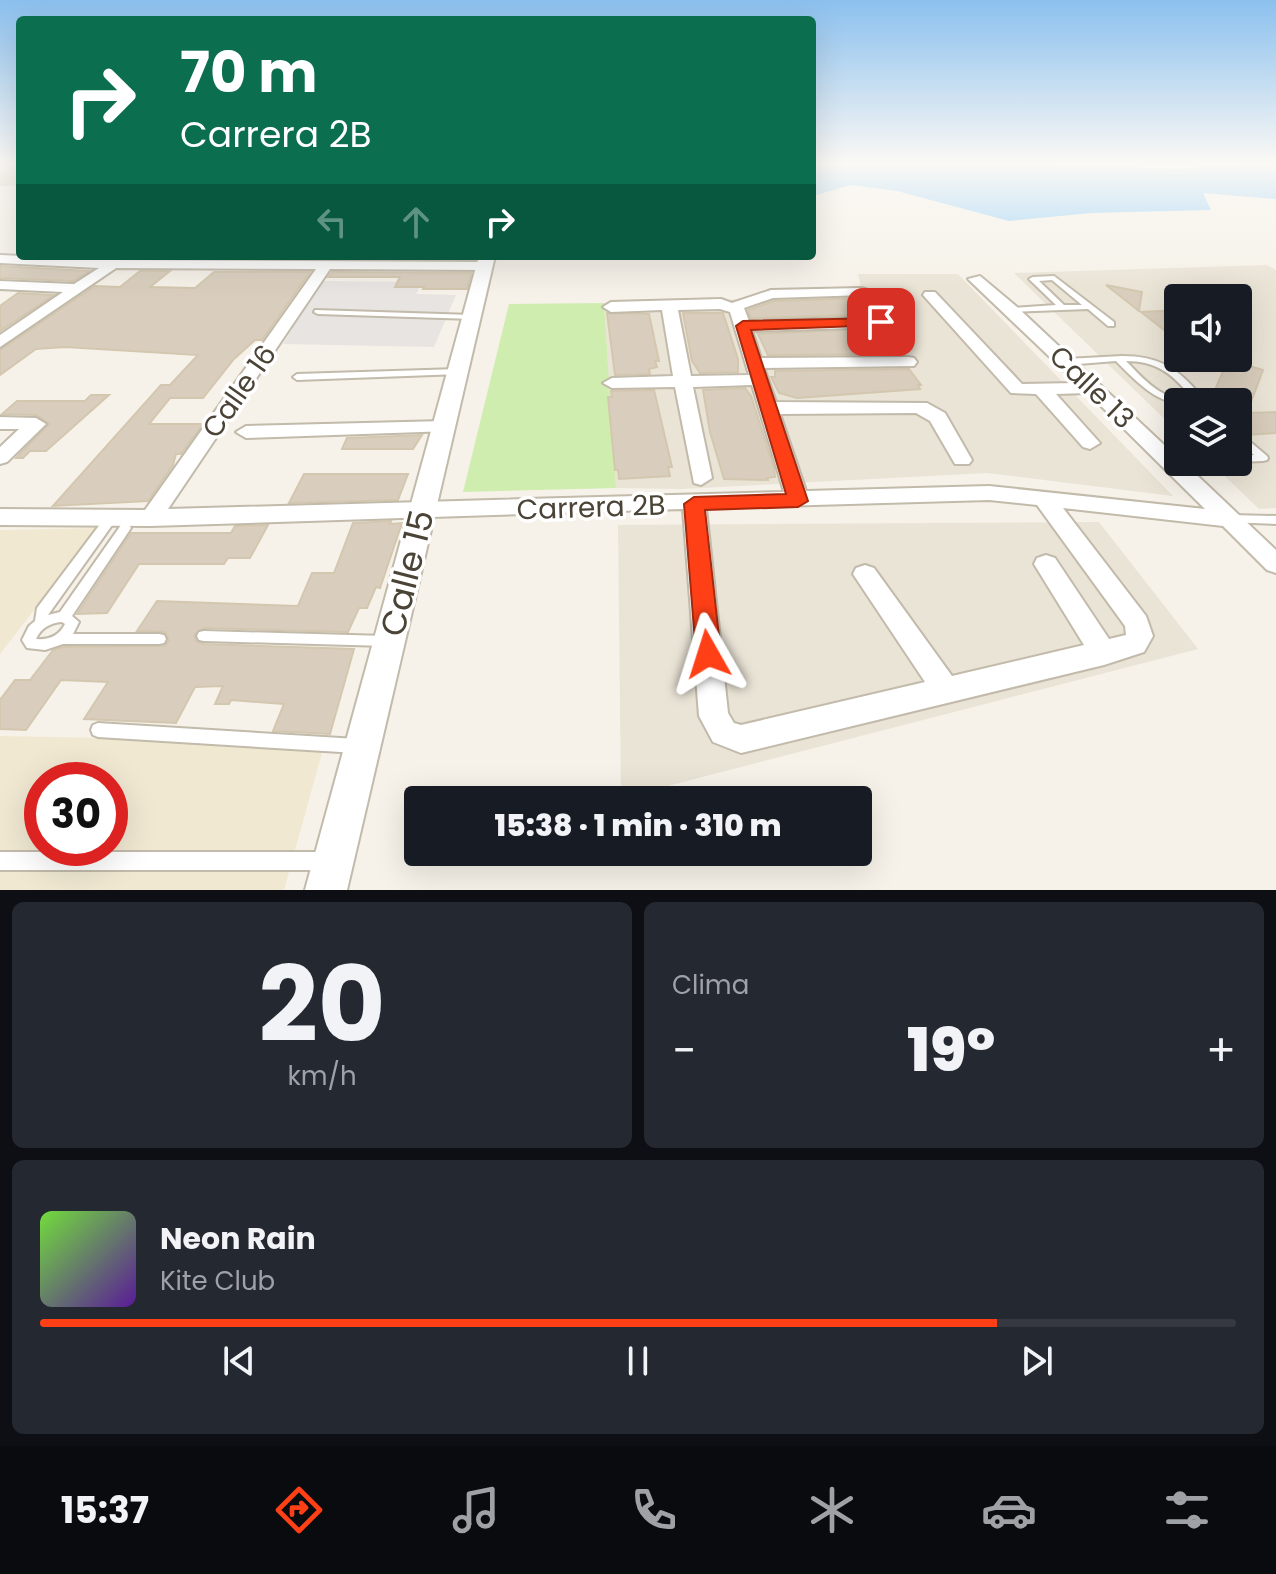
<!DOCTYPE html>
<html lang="es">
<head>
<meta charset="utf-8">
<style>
	body { margin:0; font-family:Poppins,sans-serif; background:#242831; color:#f1f3f6; height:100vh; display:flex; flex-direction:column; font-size:30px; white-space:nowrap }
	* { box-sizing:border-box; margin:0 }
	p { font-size:26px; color:#9ea1a6 }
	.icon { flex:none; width:44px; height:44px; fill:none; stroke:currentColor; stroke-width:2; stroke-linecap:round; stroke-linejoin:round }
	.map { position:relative; height:890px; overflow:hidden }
	.side { display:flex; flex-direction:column; gap:12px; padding:12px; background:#0d0f14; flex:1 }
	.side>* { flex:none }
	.top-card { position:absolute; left:16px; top:16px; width:800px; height:244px; border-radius:8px; box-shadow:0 8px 32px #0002; background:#0b6e4f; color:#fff; overflow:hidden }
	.buttons { position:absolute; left:1164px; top:284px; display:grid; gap:16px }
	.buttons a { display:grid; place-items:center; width:88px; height:88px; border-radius:8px; background:#171b24; box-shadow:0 8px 32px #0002; font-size:40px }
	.speed { position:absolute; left:24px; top:762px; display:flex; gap:16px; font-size:40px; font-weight:700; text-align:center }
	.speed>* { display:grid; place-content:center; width:104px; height:104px; border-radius:50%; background:#171b24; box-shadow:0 8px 32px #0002; line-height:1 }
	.speed .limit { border:12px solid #d22; background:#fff; color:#111 }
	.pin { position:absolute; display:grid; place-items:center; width:68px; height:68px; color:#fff; margin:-34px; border-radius:16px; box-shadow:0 4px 12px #0006 }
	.me { position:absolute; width:88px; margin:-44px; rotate:354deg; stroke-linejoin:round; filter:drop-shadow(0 0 6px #0008) }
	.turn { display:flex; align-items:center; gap:28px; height:168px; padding:0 32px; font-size:36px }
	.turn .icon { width:104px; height:104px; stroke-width:2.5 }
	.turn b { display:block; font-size:56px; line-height:68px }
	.lanes { display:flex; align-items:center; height:76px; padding:0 32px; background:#0003; justify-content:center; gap:40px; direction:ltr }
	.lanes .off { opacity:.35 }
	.big { font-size:60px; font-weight:800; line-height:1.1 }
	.side .card { flex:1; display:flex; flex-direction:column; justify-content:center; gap:12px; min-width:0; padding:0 28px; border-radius:12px; background:#242831 }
	.side .dial { align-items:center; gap:0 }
	.dial b { font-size:104px; line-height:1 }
	.song { display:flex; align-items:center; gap:24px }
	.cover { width:96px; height:96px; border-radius:12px; background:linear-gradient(135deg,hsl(100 70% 55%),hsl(270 70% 35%)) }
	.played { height:8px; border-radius:4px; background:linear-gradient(90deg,#ff3f16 80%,#363941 80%) }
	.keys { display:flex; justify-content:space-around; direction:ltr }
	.heat { display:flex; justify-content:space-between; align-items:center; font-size:44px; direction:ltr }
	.side .tiles { flex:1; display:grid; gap:12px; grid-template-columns:1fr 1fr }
	.card:last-child { grid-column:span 2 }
	.trip { position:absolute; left:404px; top:786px; width:468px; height:80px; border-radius:8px; background:#171b24; box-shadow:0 8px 32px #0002; font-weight:800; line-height:80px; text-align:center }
	.tabs { display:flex; height:128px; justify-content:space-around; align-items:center; background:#090b0e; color:#9ea1a6 }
	.tabs .icon { width:56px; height:56px }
	.tabs .selected { color:#ff3f16 }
	.tabs b { font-size:36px; color:#f1f3f6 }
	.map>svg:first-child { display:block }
</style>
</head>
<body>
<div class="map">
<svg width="1276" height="890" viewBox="0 0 1276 890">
	<rect width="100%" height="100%" fill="#f6f2e9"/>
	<path fill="#eae4d6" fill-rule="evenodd" d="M1267,265L1276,270V508L1259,509L1210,462H1238V402H1178V432L1014,273ZM1178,298H1238V358H1178Z
		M858,274H958L1173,496L987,473L682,489L616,488L604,303L749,299L769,292L861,287Z
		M1099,522L1198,649L621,798L618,525Z"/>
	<path fill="#f0e8d1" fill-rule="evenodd" d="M98,528L0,654V530Z
		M0,736L325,742L284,890H0ZM42,780H110V848H42Z"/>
	<path fill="#cfedae" d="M604,303L616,488L463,492L509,304Z"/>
	<path fill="#e7e4e1" d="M322,281L422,282L416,294L456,295L434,347L283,344Z"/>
	<path fill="#a0d2f7" d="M812,163H981L1179,169L1276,163V199L1203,193L1211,210L1091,213L1009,221L897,191L851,185L812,196Z"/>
	<path fill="#d9cebd" stroke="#d4c7af" stroke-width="2" d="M20,163V184L0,185V172Z
		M257,256H475L474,259Z
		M0,266L90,271L73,281L0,278Z
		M140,271H170L150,287L195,288L214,272H310L262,340H255L234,359L203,398H170L149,424H203L181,454H176L173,465L148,501L53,506L161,385H170L198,355L65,347L36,349L0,375V350L95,286L120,287Z
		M332,272L471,273V274L467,289H423L424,287H395L400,277H328Z
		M1106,285L1142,292L1139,311Z
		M18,293L54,295L0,331V306Z
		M862,298L875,314L751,318L748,310L774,301Z
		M1163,311L1178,315V341L1141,312Z
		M607,313L649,314L659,361H655L657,367L649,369L650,374L615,375Z
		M683,313H723L738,359V372L700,373L692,361Z
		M885,328L897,343L892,347L898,354L768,355L758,334Z
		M1228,360L1263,370L1247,413L1276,412V433L1246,435L1238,430V414L1246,413L1238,408V402H1230L1215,390Z
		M909,369L921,385H918L920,389L797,398L779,393L771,377H775V371Z
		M745,388L751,396L774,468L775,477L767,478L768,480L724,479L710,432L703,390Z
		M654,390L672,467H668L670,476L619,479L618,470H615L608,397H612L611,391Z
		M91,395H109L46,451H30L23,458H16L49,424L36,415L2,414L17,401H85Z
		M422,435L413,449H342L347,438Z
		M304,474H408L398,500L289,503Z
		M391,521L390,524L402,523L380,588L376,587L367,608H359L348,632L204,628L194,635L196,641L204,644L354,649L330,734L273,731L284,704L231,700L229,704H215L223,686L195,687L176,723L84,719L108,682L61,680L26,730L0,729V700L15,680H30L53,650L63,647L165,646L169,640L165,632L137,631L157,601L298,606L312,573H334L353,523Z
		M268,525L250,558H228L224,564H139L107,613L77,614L131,533H231L235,526Z"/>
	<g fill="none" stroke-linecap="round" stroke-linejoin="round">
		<g stroke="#c2baaa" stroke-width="4">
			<path id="service" d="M1054,276L1114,322V326H1108L1088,309L1009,312V308H1012L1056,305L1029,279L1033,277ZM1052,280L1082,305H1064L1039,281Z
				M315,310L473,315L477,317L473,319L318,314L314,312Z
				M1122,356C1159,356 1178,368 1201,396C1168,417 1139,384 1116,361L1066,365L1062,362L1066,359ZM1126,361C1156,361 1171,373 1190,395C1164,405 1142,377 1126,361Z
				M458,369L462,372L461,374L297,380L293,377L297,374Z
				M1238,433L1241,434L1267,456L1268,458L1267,460L1263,461L1238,462H1237L1238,456L1254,455L1238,441Z
				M111,514L115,515L117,518L115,521L48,615L60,612L121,525H129L131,528L72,616L79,622L73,634H159L164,635L166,639L164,643L159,644H63L45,650L27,648L22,640L29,626L35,621L37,608L107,515ZM62,622L65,624C59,636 49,640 36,639C41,628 50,623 62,622Z
				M1230,515L1276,516V524L1226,522L1224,519L1226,516Z
				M204,631L386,636L391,637L393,641L391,645L386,646L204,641L199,640L197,636L199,632Z
				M98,723L357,739L362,741L365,746L362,751L357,753L98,737L93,735L91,730L93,725Z
				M0,852H324L330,855L333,861L330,867L324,870H0Z"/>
		</g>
		<g stroke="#c2baaa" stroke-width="4">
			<path id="minor" d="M0,255L113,260L485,262L492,266L485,270L330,269L168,509L784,492L752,385L693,387L712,478L701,485L694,483L675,387L612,388L603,383L612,378L673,376L662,310L611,312L603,307L611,302L721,299L732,303L771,290L861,288L866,289V295L773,298L744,308L749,321L881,317L889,322L881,327L752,331L761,358L908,357L914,358L917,362L914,366L764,368L776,402L927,403L945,413L972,460L969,464H955L930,421L916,413L780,414L806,491L989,486L1205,509L1088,393L1056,394L1100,443L1090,449L1083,447L1036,394L1011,393L923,295L925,292H935L1022,384L1077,383L968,279L980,276L1017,307L1178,458V462H1183L1276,550V573L1267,570L1223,526L1063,508L1146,616L1153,636L1144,652L1104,665L741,753L713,742L699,716L683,509L151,526L0,525V509L145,510L316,269L116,268L0,347V335L63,292L0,289V281L74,284L99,268L0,263ZM720,309L730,312L749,375L691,376L678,310ZM989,500L1037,505L1125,626L1126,635L1109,639L1055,558L1046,555L1037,558L1034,564L1084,645L952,676L874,568L865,565L856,568L853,574L925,682L741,725L734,723L728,713L706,508Z
				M0,417L36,418L46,424L7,462L0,464V447L19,429H0Z
				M444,421L454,427L451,431L246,438L236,432L246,426Z"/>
		</g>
		<g stroke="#c2baaa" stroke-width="4">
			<path id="tertiary" d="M479,256H495L347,890H305Z"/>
		</g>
		<use href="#service" fill="#fff" fill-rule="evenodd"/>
		<use href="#minor" fill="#fff" fill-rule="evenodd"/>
		<use href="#tertiary" fill="#fff" fill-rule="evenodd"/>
	</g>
	<linearGradient id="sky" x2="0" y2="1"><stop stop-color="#8bc0ee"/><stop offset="0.57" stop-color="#fbf9f5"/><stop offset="1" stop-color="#fbf9f5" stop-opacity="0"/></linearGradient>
	<rect width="1276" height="287" fill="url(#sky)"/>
	<path fill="#ff3f16" stroke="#a6290e" stroke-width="2" d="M881,318L888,322L886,325L751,330L808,501L798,507L705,510L721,654L717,661L708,664L700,661L696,654L684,504L694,497L786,494L736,326L743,321Z"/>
	<g text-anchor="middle" stroke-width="7" stroke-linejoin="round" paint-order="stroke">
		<g font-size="28" fill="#4a4336" stroke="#fff">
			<text transform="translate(1092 387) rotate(44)" y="10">Calle 13</text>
			<text transform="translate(239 391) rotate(-55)" y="10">Calle 16</text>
			<text transform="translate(591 507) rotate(-2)" y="10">Carrera 2B</text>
		</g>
		<g font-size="34" fill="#4a4336" stroke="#fff">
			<text transform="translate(407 573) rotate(-76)" y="12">Calle 15</text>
		</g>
	</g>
</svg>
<div class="buttons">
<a><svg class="icon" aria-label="sound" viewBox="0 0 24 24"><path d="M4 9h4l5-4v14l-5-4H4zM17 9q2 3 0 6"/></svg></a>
<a><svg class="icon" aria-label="layers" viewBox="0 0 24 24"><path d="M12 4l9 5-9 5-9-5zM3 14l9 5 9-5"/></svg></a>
</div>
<div class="speed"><div class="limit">30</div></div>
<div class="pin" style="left:881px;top:322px;background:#d93025"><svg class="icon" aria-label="arrive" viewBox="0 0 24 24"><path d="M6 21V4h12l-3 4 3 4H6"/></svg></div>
<svg class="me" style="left:708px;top:654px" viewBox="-20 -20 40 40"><path d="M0-17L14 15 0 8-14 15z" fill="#ff3f16" stroke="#fff" stroke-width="4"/></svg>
<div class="trip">15:38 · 1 min · 310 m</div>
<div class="top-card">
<div class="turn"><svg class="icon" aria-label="right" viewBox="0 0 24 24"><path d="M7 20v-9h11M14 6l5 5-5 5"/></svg><div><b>70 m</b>Carrera 2B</div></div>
<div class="lanes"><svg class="icon off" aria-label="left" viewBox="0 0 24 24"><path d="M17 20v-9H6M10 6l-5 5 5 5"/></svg><svg class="icon off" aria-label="ahead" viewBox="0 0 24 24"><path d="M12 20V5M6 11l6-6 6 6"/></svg><svg class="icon" aria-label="right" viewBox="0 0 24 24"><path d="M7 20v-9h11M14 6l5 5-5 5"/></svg></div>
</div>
</div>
<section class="side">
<div class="tiles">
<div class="card dial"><b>20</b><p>km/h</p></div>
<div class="card"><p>Clima</p>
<div class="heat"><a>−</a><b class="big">19°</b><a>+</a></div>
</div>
<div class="card">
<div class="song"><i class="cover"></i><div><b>Neon Rain</b><p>Kite Club</p></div></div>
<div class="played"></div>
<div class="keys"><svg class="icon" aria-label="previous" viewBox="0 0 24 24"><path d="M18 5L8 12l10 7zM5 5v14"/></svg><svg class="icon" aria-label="pause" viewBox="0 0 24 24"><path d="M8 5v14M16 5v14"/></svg><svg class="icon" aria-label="next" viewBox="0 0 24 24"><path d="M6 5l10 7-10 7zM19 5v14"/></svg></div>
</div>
</div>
</section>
<nav class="tabs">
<b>15:37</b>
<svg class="icon selected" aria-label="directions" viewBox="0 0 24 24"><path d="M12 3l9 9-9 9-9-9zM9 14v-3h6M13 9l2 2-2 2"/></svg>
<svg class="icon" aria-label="music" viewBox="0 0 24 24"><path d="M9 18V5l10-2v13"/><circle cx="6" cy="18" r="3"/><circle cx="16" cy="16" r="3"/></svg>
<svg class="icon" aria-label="phone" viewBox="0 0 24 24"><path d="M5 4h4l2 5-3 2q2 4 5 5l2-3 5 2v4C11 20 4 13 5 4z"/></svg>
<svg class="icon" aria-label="climate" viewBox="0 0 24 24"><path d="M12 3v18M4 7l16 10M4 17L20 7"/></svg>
<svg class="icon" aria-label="car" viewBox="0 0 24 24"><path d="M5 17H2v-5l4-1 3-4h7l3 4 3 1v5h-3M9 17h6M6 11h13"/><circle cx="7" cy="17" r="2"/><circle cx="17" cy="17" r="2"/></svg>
<svg class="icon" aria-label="filters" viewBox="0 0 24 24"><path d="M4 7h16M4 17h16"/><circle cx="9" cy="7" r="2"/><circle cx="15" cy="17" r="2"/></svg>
</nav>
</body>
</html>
